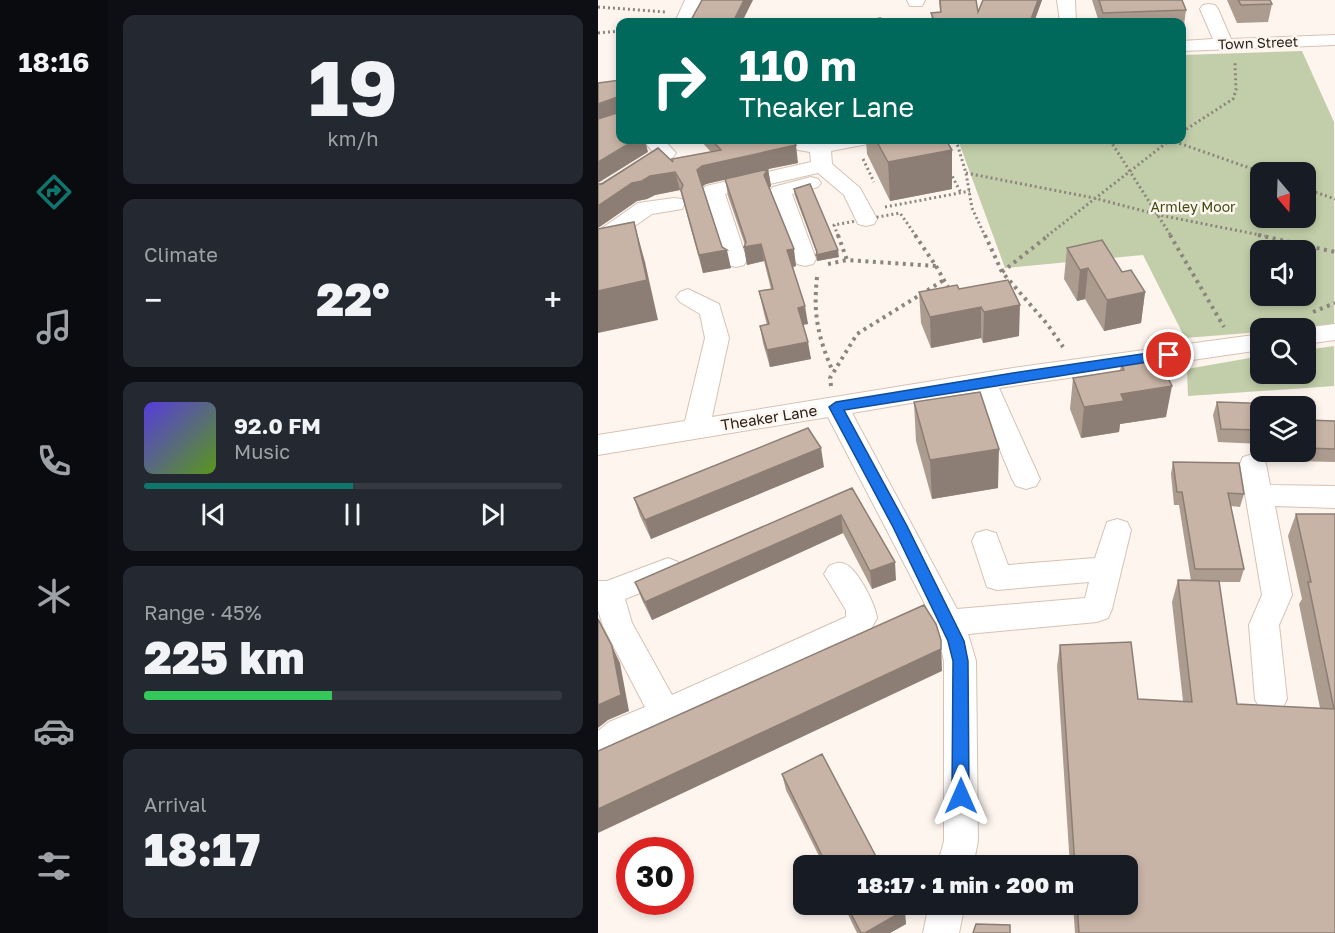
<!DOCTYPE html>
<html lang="en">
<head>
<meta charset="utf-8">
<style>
	body { margin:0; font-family:"Golos Text",sans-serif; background:#242831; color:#f1f3f6; height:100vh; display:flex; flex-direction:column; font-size:22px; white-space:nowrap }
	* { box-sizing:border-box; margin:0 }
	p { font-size:20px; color:#9ea1a6 }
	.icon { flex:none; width:33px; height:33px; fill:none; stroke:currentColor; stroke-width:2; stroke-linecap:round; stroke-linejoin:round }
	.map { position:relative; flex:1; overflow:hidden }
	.panel { display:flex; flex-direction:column; gap:15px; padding:15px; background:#0d0f14; width:490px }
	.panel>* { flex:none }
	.banner { position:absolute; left:18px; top:18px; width:570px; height:126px; border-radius:12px; box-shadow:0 3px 9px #0003; background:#00695c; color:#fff; overflow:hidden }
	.needle { width:39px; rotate:161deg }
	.buttons { position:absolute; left:652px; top:162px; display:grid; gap:12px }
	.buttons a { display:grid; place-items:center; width:66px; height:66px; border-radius:12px; background:#171b24; box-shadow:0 3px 9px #0003; font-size:30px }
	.speed { position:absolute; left:18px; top:837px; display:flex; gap:12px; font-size:30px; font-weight:700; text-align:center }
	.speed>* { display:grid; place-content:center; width:78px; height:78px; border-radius:50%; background:#171b24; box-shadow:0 3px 9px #0003; line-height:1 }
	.speed .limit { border:9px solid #d22; background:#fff; color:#111 }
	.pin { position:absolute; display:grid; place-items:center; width:51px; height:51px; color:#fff; margin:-26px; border:3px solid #fff; border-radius:50%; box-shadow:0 2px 6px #0007 }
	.me { position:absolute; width:66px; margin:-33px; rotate:0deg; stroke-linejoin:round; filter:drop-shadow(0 0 4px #0008) }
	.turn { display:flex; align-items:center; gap:21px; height:126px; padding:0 24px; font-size:27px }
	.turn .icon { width:78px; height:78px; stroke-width:2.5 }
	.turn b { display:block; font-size:42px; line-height:51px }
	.big { font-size:45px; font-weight:800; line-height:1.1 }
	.panel .tile { flex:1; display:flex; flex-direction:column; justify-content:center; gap:9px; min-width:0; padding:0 21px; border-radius:12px; background:#242831 }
	.panel .dial { align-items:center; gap:0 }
	.dial b { font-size:78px; line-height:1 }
	.song { display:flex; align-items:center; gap:18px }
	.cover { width:72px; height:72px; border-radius:9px; background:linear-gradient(135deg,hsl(250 70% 55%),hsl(90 70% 35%)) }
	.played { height:6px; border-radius:3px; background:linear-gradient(90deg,#0f766e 50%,#363941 50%) }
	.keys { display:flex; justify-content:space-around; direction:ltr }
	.heat { display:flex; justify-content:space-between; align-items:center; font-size:33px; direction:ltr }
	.charge { height:9px; border-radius:4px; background:linear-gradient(90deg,#34c759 45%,#363941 0) }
	.trip { position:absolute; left:195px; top:855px; width:345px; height:60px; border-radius:12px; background:#171b24; box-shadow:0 3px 9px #0003; font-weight:800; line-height:60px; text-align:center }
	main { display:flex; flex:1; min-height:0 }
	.menu { display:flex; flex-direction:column; width:108px; justify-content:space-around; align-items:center; background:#090b0e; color:#9ea1a6 }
	.menu .icon { width:42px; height:42px }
	.menu .selected { color:#0f766e }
	.menu b { font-size:27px; color:#f1f3f6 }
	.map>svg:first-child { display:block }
</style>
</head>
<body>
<main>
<nav class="menu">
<b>18:16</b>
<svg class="icon selected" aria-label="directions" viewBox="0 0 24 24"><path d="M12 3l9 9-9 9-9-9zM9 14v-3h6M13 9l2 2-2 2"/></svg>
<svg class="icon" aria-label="music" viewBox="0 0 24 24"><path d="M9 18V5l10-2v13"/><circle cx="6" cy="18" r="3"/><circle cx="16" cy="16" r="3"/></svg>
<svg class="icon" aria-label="phone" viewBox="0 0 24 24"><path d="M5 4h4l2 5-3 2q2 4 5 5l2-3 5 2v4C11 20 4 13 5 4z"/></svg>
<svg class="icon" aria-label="climate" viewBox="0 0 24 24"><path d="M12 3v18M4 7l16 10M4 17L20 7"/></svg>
<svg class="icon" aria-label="car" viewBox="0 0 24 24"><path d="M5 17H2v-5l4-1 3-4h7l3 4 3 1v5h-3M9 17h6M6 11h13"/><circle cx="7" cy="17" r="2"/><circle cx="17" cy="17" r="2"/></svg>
<svg class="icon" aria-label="filters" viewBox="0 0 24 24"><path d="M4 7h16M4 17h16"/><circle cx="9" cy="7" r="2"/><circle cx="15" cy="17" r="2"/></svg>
</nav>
<section class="panel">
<div class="tile dial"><b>19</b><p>km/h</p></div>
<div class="tile"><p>Climate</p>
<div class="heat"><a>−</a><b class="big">22°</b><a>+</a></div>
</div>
<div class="tile">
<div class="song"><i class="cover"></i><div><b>92.0 FM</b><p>Music</p></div></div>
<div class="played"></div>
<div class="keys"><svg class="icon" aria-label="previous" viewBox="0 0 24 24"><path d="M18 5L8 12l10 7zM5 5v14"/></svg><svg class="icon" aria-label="pause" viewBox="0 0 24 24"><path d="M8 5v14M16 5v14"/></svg><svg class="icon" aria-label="next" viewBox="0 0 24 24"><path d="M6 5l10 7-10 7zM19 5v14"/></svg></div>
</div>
<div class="tile"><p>Range · 45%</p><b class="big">225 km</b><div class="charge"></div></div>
<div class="tile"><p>Arrival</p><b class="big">18:17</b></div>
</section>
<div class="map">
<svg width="737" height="933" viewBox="0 0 737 933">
	<rect width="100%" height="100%" fill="#fdf5ee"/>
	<path fill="#c2cea9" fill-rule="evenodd" d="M704,51L736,122V326L663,328V332L587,338L545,255L407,268L360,140H584V55ZM663,172H708V218H663ZM663,250H708V296H663Z
		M736,346V386L590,396L589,369L663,356V374H708V350Z"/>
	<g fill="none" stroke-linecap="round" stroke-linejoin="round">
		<g stroke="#d7c2b4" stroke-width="2">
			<path id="minor" d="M87,0H105L93,22H77Z
				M309,0H327L324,6H312Z
				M459,0H477L478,22H462Z
				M611,4L617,5L620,9L633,39L737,35V45L584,51V41L615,39L602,9L605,5Z
				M45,140H66L78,153L75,157L8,200L0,201V186L55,152Z
				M185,140H273L270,144L233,151L234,164L262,188L279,219L276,224L268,226L260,224L246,195L220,173L127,194L149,260L146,265L138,267L130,265L104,190L108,186L213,162L212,152L195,149Z
				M213,177L220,179L223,183L220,187L194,194L218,259L215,264L207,266L199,264L196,259L171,191L175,187Z
				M76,198L84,199L87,204L84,209L54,214L8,246L0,248V231L40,203Z
				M90,289L121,304L131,338L114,417L415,368L663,334V350L401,388L442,479L438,486L428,489L418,486L414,479L378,392L254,413L359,609L487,598L491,582L399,590L389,587L374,541L378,533L388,530L398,533L410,565L497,558L509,522L519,519L529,522L533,530L514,609L510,618L499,622L370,634L378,661L380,841L375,866H339L346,841V661L340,636L325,600L230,417L0,455V435L87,421L107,338L102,314L82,302L78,297L82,292Z
				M737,324V340L708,344V328H705Z
				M655,454L665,457L668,464L672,485L737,486V508L677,506L694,595L681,625L689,699L684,709L673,713L662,709L657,699L651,625L664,595L642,464L645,457Z
				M70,558L80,562L85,570L80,578L27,599L34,623L74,695L248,617V610L226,574L231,566C237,563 242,561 249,565C260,571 278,605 279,618L270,635L35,744L12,761L0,765V731L11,722L47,707L5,626L0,610V581H9Z
				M331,904H367L361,933H325Z"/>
		</g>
		<path stroke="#8c857e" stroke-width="3" stroke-dasharray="2 3" stroke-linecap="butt" d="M0,7L68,12
			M0,33L22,31
			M584,132L635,99L638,90L637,63
			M358,140L368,173L374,208L387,236
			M512,140L573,236
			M572,140L663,172
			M265,159L276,182
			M352,172L363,193
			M368,173L496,198L561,215L667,236
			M708,189L737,199
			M287,207L372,191
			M240,236L236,225L302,213L318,236
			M449,236L572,140"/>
		<path stroke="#8c857e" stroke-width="4" stroke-dasharray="3 4.5" stroke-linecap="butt" d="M240,235L249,260L338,266L317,235
			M387,235L404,272L450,325L465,347
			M572,235L626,327
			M660,235L737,252
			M230,264L249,260
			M338,266L351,289
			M404,272L451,235
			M219,277C215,315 220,337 235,372
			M715,312L737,303
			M675,328L694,320
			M233,386L232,378L259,334L346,280"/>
		<use href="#minor" fill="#fff" fill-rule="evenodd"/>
	</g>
	<path fill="#ac9b8f" d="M341,0H378L380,12L385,0H444L436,22H334L333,13L342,12Z
		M494,0H584L588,10L586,25L584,26V22H501Z
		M629,0H672L674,4L670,22L639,23Z
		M102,140H193L200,163L170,169L173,186L171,188L198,266L195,267L210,324L205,325L213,359L172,367L165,343L162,326L169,325L165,309L161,291L173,289L166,261L149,265L146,247L147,245L130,196L127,179L108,184L104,187L124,247L133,268L105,273L83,193L82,190L57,195L49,199L39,201L0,228V184L74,162L113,152Z
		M268,140H348L354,150V189L292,201L269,154Z
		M196,189L241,257L219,261V254L197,196Z
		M469,248L524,272L547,292L543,323L506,331L487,299L479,301L466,279Z
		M361,289L421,336L385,343L383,338L333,348L323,323L321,292Z
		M523,364L568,417L522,424L521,432L483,438L472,409L475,378L522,371Z
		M316,402L400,488L334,499L318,441Z
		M619,402L663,406V444L620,442L615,415Z
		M708,420L737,421V462L692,461L690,452H708Z
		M575,462L646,494L642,507L633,506L646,569L642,582H621L639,704L722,708L701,604L704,599L690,536L698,514H737V933H477L475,904H530V866H472L459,666L462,645L540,699L585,701L574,602L580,580L593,581L581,505H576L573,474Z
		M226,467L53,539L42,516L36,498Z
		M254,488L298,580L274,589L245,533L54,620L44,600L37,582Z
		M184,774L283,866H226L188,790Z
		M245,904H304L308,924L292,933H259Z
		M368,904H400L398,914L367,913Z"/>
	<path fill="#8c7e74" d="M146,0H155L144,22H135Z
		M440,0H444L436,22H432Z
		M19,97L22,112L0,123V104Z
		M37,140H47L50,152L0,183V162Z
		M198,145L200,163L170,169L173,186L169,192L166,175L170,170L108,184L102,188L99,170L104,166Z
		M354,150V189L292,201L290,162Z
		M77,172L82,190L57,195L49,199L39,201L0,228V206L34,183L52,176Z
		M36,222L47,262L60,320L0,333V291Z
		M163,244L166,261L149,265L146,247Z
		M196,249L198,266L192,268L189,250Z
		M129,250L133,268L105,273L101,255Z
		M240,250L241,257L219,261L218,255Z
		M490,268L487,299L479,301L482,270Z
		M547,292L543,323L506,331L509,300Z
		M422,305L421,336L385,343L386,312Z
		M207,306L210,324L202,325L200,308Z
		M383,307V338L333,348L332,317Z
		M210,342L213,359L172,367L169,350Z
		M574,386L568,417L522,424L521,432L483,438L486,407L523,394Z
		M223,448L226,467L53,539L47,520Z
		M401,449L400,488L334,499L332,460Z
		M243,515L245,533L54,620L47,602Z
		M297,562L298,580L274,589L272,571Z
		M343,640L344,671L0,833V809Z
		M14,646L22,663L31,711L10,720L0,728V705Z
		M307,910L308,924L292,933H267Z"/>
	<path fill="#c8b4a6" stroke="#8c7e74" stroke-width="1.5" d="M104,0H146L135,22H92Z
		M342,0H378L380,12L385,0H440L432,22H337L333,13L343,12Z
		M501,0H584L588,10L505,13Z
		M640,0H672L674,4L643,5Z
		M282,18L291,22H266Z
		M299,20L305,22H295Z
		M22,80V140H37L0,162V119L19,113V97L0,104V83Z
		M114,140H193L198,145L104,166L99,170L124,247L129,250L101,255L83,190L85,185L77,172L52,176L44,181L34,183L0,206V184H4L60,148L75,162L74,159L123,150Z
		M278,140H348L354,150L290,162Z
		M170,169L166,175L196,249L189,250L207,306L200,308L210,342L169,350L162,326L171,324L161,291L175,289L163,244L146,247L148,242L127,179Z
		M212,184L240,250L218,255L219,252L196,189Z
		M36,222L49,280L0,291V229Z
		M504,240L524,272L533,270L547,292L509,300L490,268L482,270L469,248Z
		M410,280L422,305L386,312L383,307L332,317L321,292L359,285L361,289Z
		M560,358L574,386L523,394L526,401L486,407L475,378L526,370L523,364Z
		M382,392L401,449L332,460L316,402Z
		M619,402L681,404L682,406H663V430L623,429Z
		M708,420L737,421V449L708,448Z
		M210,428L223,448L47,520L36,498Z
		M575,462L641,463L646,494L630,493L646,569H597L584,492H579Z
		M254,488L297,562L272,571L243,515L47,602L37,582Z
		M698,514H737V933H481L479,904H530V866H477L462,645L533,642L540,699L594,702L580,580L621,581L639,704L736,709L710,582H713Z
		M326,605L338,624L343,640V649L0,809V751Z
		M0,619L14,646L23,695L0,705Z
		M224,754L283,866H229L184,774Z
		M248,904H304L307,910L267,933H263Z
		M368,904H399L398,909H367Z
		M378,924L412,925V933H375Z"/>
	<path fill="#1a73e8" stroke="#114b97" stroke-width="1.5" d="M571,350L577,355L575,358L246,410L309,526L366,641L370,661L371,796L369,802L363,804L356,802L354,796L355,661L350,641L295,527L231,407L238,402L415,373Z"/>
	<g text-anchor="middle" stroke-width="5" stroke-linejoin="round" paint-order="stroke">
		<g font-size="14" fill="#241d17" stroke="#fdf5ee">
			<text transform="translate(660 43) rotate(-2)" y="5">Town Street</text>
		</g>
		<g font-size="14" fill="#3d4c10" stroke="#fdf5ee">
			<text x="595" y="212">Armley Moor</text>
		</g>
		<g font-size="15" fill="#241d17" stroke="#fdf5ee">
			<text transform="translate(171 418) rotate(-9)" y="5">Theaker Lane</text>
		</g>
	</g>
</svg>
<div class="buttons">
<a><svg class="needle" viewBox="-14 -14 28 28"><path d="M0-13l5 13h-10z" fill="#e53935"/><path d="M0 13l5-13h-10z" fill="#9ea1a6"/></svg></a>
<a><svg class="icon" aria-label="sound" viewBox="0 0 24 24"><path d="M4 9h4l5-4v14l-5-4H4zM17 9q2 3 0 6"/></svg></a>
<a><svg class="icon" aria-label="search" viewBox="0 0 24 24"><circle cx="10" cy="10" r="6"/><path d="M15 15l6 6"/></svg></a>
<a><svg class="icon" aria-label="layers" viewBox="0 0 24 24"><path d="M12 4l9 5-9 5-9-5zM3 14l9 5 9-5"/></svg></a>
</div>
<div class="speed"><div class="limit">30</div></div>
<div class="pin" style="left:571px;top:355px;background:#d93025"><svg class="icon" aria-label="arrive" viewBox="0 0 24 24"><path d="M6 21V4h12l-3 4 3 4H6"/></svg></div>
<svg class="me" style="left:363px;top:796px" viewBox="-20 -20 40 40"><path d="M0-17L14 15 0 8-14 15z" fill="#1a73e8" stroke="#fff" stroke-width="4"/></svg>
<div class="trip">18:17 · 1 min · 200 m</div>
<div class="banner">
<div class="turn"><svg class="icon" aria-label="right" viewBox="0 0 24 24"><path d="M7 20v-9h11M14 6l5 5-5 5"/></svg><div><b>110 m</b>Theaker Lane</div></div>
</div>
</div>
</main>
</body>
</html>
